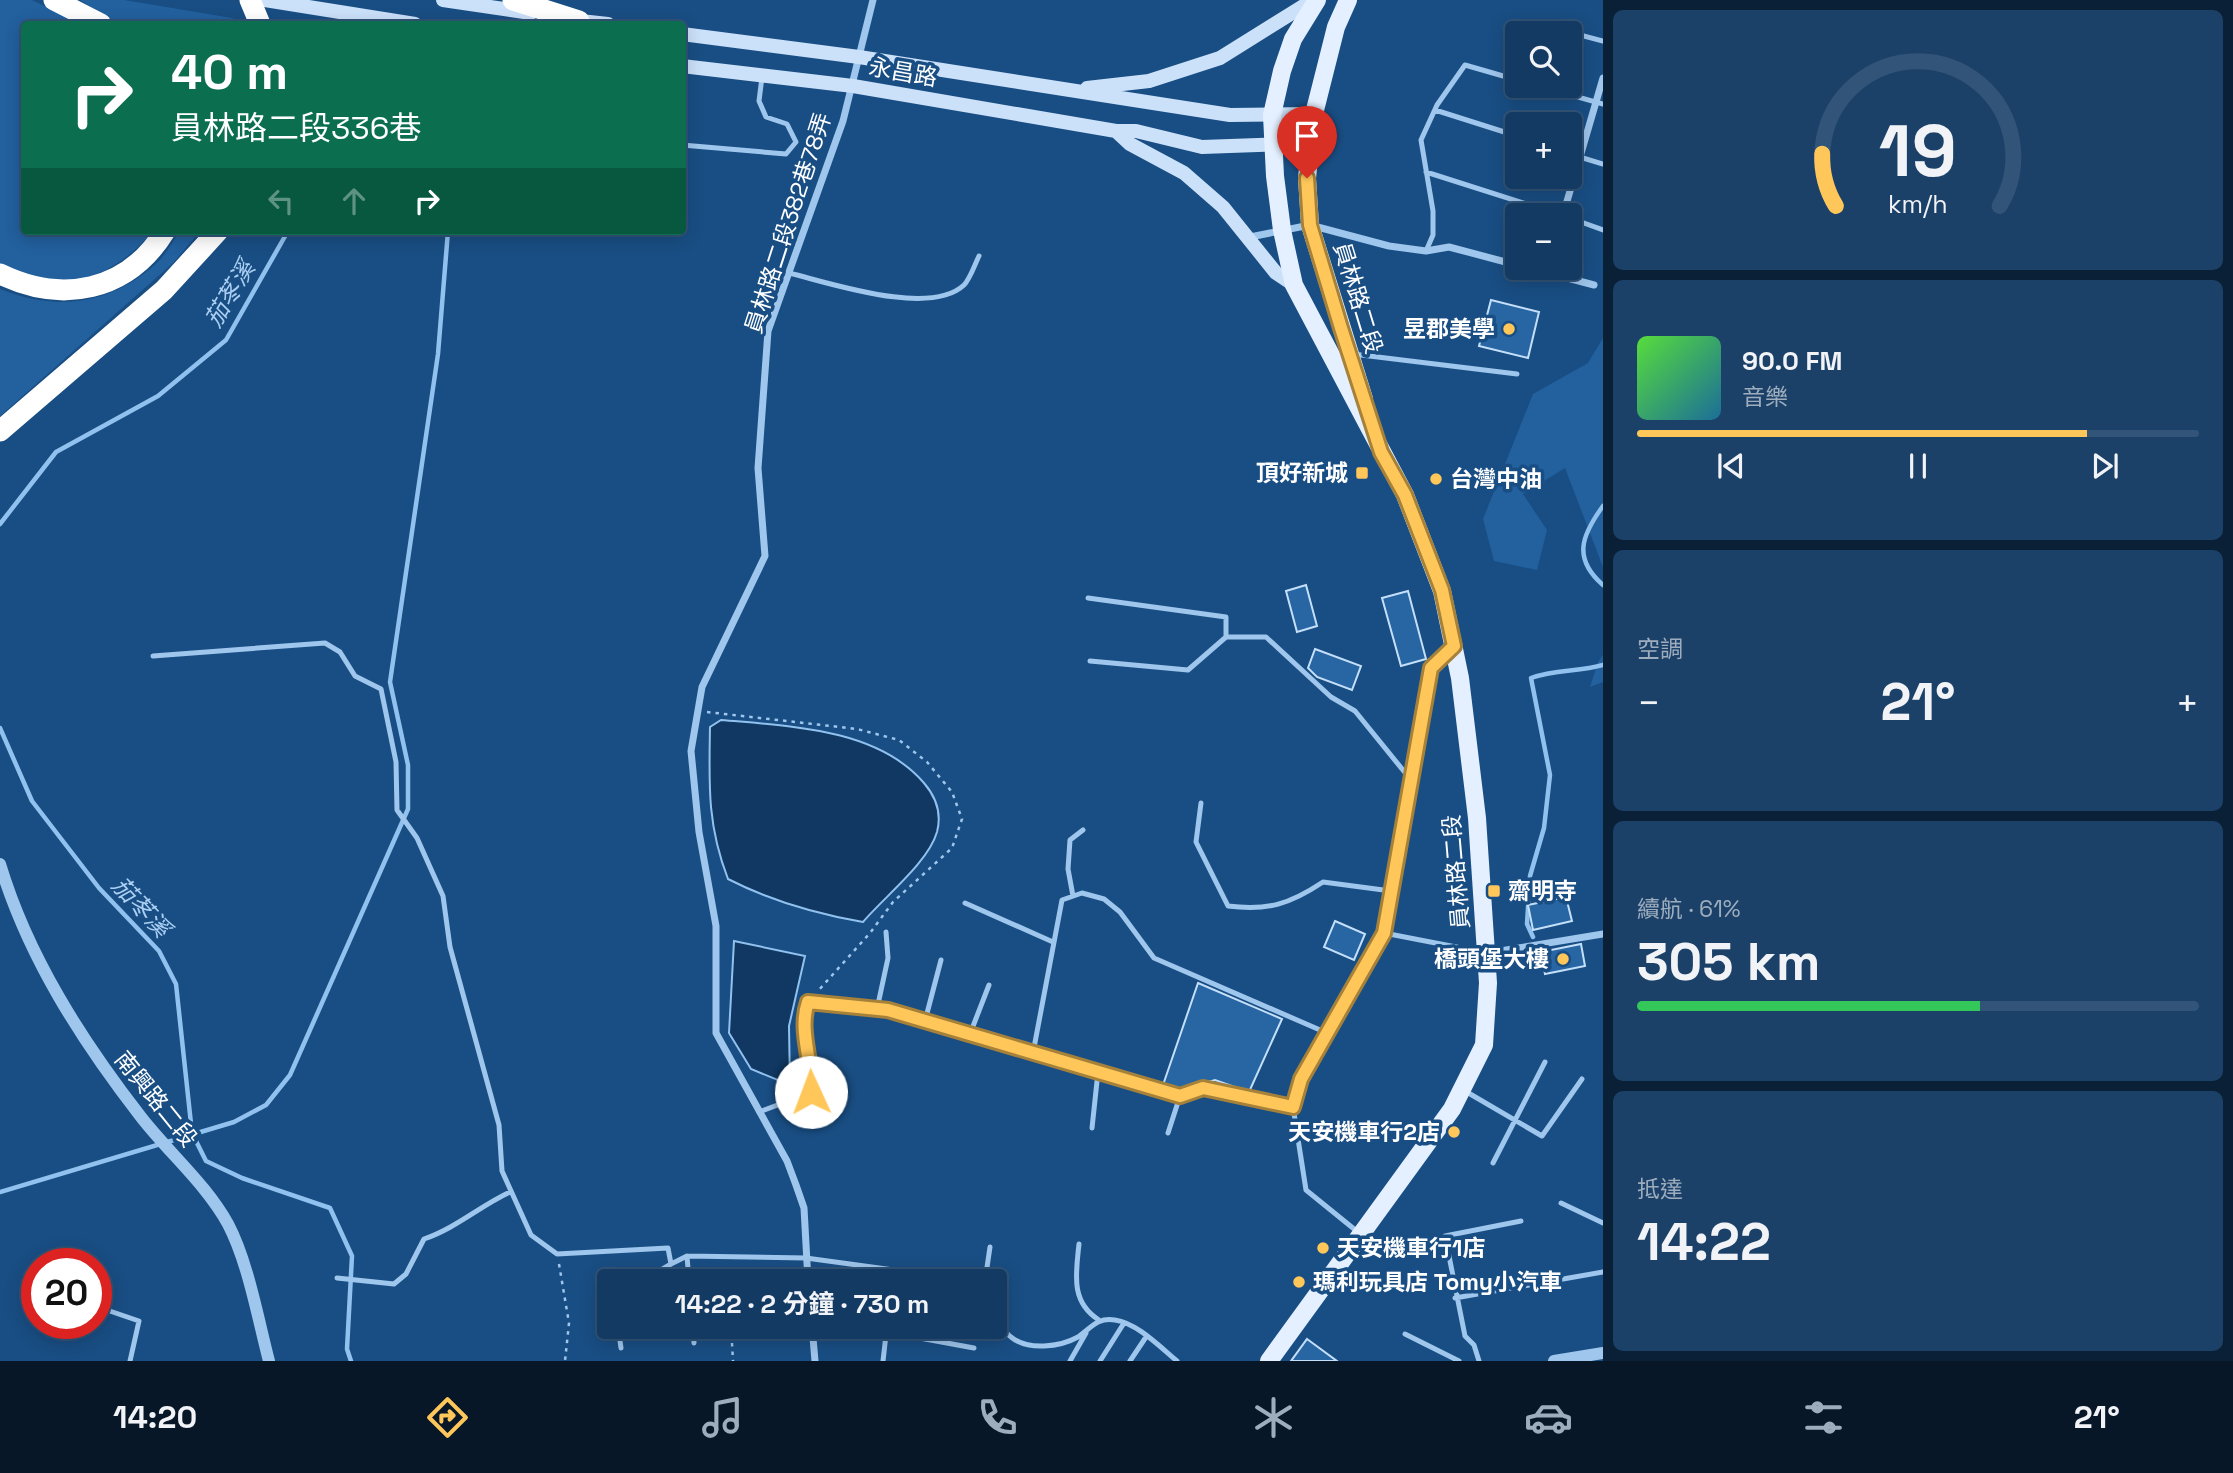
<!DOCTYPE html>
<html lang="zh-TW">
<head>
<meta charset="utf-8">
<style>
	body { margin:0; font-family:"Space Grotesk","Noto Sans TC",sans-serif; background:#1c4169; color:#f1f3f6; height:100vh; display:flex; flex-direction:column; font-size:26px; white-space:nowrap }
	* { box-sizing:border-box; margin:0 }
	p { font-size:23px; color:#9dadbe }
	.icon { flex:none; width:38px; height:38px; fill:none; stroke:currentColor; stroke-width:2; stroke-linecap:round; stroke-linejoin:round }
	.map { position:relative; flex:1; overflow:hidden }
	.drawer { display:flex; flex-direction:column; gap:10px; padding:10px; background:#0a2036; width:630px }
	.drawer>* { flex:none }
	.top-card { position:absolute; left:21px; top:21px; width:665px; height:214px; border-radius:7px; box-shadow:0 4px 18px #0003,0 0 0 2px #325478; background:#0b6e4f; color:#fff; overflow:hidden }
	.buttons { position:absolute; left:1505px; top:21px; display:grid; gap:14px }
	.buttons a { display:grid; place-items:center; width:77px; height:77px; border-radius:7px; background:#133a63; box-shadow:0 4px 18px #0003,0 0 0 2px #325478; font-size:35px }
	.speed { position:absolute; left:21px; top:1248px; display:flex; gap:14px; font-size:35px; font-weight:700; text-align:center }
	.speed>* { display:grid; place-content:center; width:91px; height:91px; border-radius:50%; background:#133a63; box-shadow:0 4px 18px #0003,0 0 0 2px #325478; line-height:1 }
	.speed .limit { border:10px solid #d22; background:#fff; color:#111 }
	.pin { position:absolute; display:grid; place-items:center; width:60px; height:60px; color:#fff; margin:-72px -30px; border-radius:50% 50% 50% 0; rotate:-45deg; box-shadow:0 0 7px #0007 }
	.pin .icon { rotate:45deg }
	.me { position:absolute; width:77px; margin:-38px; rotate:358deg; stroke-linejoin:round; filter:drop-shadow(0 0 5px #0008) }
	.turn { display:flex; align-items:center; gap:24px; height:147px; padding:0 35px; font-size:32px }
	.turn .icon { width:91px; height:91px; stroke-width:2.5 }
	.turn b { display:block; font-size:49px; line-height:60px }
	.lanes { display:flex; align-items:center; height:66px; padding:0 35px; background:#0003; justify-content:center; gap:35px; direction:ltr }
	.lanes .off { opacity:.35 }
	.big { font-size:52px; font-weight:700; line-height:1.1 }
	.drawer .tile { flex:1; display:flex; flex-direction:column; justify-content:center; gap:10px; min-width:0; padding:0 24px; border-radius:10px; background:#1c4169 }
	.drawer .dial { align-items:center; gap:0 }
	.dial svg { height:182px; overflow:visible; fill:none; stroke:#325478; stroke-width:7; stroke-linecap:round; text-anchor:middle }
	.dial text { fill:#f1f3f6; stroke:none }
	.song { display:flex; align-items:center; gap:21px }
	.cover { width:84px; height:84px; border-radius:10px; background:linear-gradient(135deg,hsl(110 70% 55%),hsl(200 70% 35%)) }
	.played { height:7px; border-radius:4px; background:linear-gradient(90deg,#ffc75a 80%,#325478 80%) }
	.keys { display:flex; justify-content:space-around; direction:ltr }
	.heat { display:flex; justify-content:space-between; align-items:center; font-size:38px; direction:ltr }
	.charge { height:10px; border-radius:5px; background:linear-gradient(90deg,#34c759 61%,#325478 0) }
	.trip { position:absolute; left:597px; top:1269px; width:410px; height:70px; border-radius:7px; background:#133a63; box-shadow:0 4px 18px #0003,0 0 0 2px #325478; font-weight:700; line-height:70px; text-align:center }
	.tabs { display:flex; height:112px; justify-content:space-around; align-items:center; background:#081728; color:#9dadbe }
	.tabs .icon { width:49px; height:49px }
	.tabs .current { color:#ffc75a }
	.tabs b { font-size:32px; color:#f1f3f6 }
	main { display:flex; flex:1; min-height:0 }
	.map>svg:first-child { display:block }
</style>
</head>
<body>
<main>
<div class="map">
<svg width="1603" height="1361" viewBox="0 0 1603 1361">
	<rect width="100%" height="100%" fill="#194e84"/>
	<path fill="#22609e" d="M0,0H32L83,24H24V231H153C129,260 92,285 52,282C34,281 16,271 0,264Z
		M80,0H124L232,18L246,24H119Z
		M180,231H200L173,263L0,416V289C57,312 111,305 158,262C166,254 173,241 180,231Z
		M1603,338V567L1565,468L1523,494L1547,530L1537,570L1494,561L1483,519L1533,394L1588,363Z
		M1603,655V682L1590,687L1598,662Z"/>
	<path fill="#103862" stroke="#91c1ee" stroke-width="2" d="M721,720C788,726 877,728 924,783C936,797 942,813 937,832C928,863 884,897 863,922C817,914 769,900 728,879C707,825 709,784 710,727Z
		M734,941L805,956L789,1026L790,1085L751,1069L729,1033Z"/>
	<g fill="none" stroke-linecap="round" stroke-linejoin="round">
		<path stroke="#91c1ee" stroke-width="4.5" d="M1603,506C1582,535 1572,558 1603,585
			M0,524L56,452L158,396L226,340L288,231
			M0,728L32,801L99,888L159,951L176,984L192,1133L206,1161L242,1178L330,1208L352,1256L347,1349L351,1361
			M1533,937L1527,924L1530,876L1544,828L1550,775L1531,678C1554,669 1579,672 1603,665
			M0,1192L234,1122L266,1105L290,1075L408,809V765L390,682L438,354L448,231"/>
	</g>
	<path fill="#2865a3" stroke="#c4dff9" stroke-width="2" d="M1491,300L1539,312L1528,358L1479,346Z
		M1306,585L1317,626L1297,632L1286,591Z
		M1408,591L1426,659L1401,666L1382,598Z
		M1315,649L1361,666L1352,690L1317,677L1308,668Z
		M1566,897L1572,921L1533,930L1528,905Z
		M1335,921L1365,934L1354,960L1324,947Z
		M1581,944L1585,966L1545,974L1541,952Z
		M1198,983L1282,1019L1249,1092L1215,1080L1180,1090L1163,1085Z
		M1307,1339L1337,1361H1291Z"/>
	<g fill="none" stroke-linecap="round" stroke-linejoin="round">
		<path stroke="#9fc6ec" stroke-width="2.5" stroke-dasharray="3.5 5" stroke-linecap="butt" d="M707,712L857,729L899,740L927,762L952,792L962,819L952,848L893,902L870,933L818,991
			M559,1264L569,1323L565,1361
			M728,1267L729,1281
			M731,1326L733,1361"/>
		<path stroke="#9fc6ec" stroke-width="5" d="M1546,26L1603,41
			M1539,86L1603,104
			M1435,110L1517,136
			M682,145L786,154L796,142L787,124L766,117L759,101L762,77
			M1570,154L1603,164
			M1426,172L1561,215
			M1570,218L1603,230
			M1426,251L1433,235V211L1421,140L1437,105L1465,65L1517,80
			M789,273C830,283 930,317 964,285C970,279 975,264 979,256
			M1353,354L1517,374
			M1088,598L1226,617V637
			M153,656L325,643L340,652L355,676L381,689L396,762L397,810L417,838L443,896L450,947L499,1125L502,1171L531,1235L557,1254L668,1248L671,1264L661,1270L654,1281
			M1090,661L1188,670L1226,637H1266L1331,697L1355,711L1411,780
			M1201,803L1196,842L1228,906C1268,911 1290,904 1323,882L1391,891
			M1073,896L1068,869L1070,840L1083,830
			M965,903L1053,942
			M1384,933L1431,668L1449,650
			M877,1009L888,958L886,932
			M925,1021L941,960
			M1327,1033L1301,1079L1293,1107L1306,1190L1359,1233
			M970,1034L989,985
			M1033,1053L1062,900L1082,893L1104,899L1120,912L1154,958L1327,1033L1384,933L1482,952
			M1465,1091L1542,1136L1582,1079
			M759,1112L812,1092C813,1061 798,1030 808,1001L888,1010L1180,1096L1203,1088L1293,1107
			M1092,1128L1098,1072
			M1168,1133L1180,1096
			M1493,1163L1545,1062
			M1561,1203L1603,1223
			M1079,1244C1076,1273 1070,1302 1099,1320
			M687,1256L689,1281
			M671,1264L687,1256L806,1258L945,1277L952,1281
			M886,1269V1281
			M337,1278L394,1284L406,1274L424,1239C456,1228 480,1206 510,1192
			M985,1281L990,1247
			M1455,1298L1603,1272
			M101,1308L139,1321L130,1361
			M994,1316C999,1323 1004,1332 1011,1337C1028,1351 1060,1347 1078,1337C1091,1328 1097,1317 1115,1320C1137,1323 1160,1347 1177,1361
			M618,1326L621,1348
			M693,1326L694,1343
			M887,1332L974,1348
			M1405,1334L1459,1361
			M883,1361L887,1326
			M1070,1361L1086,1333
			M1100,1361L1124,1323
			M1130,1361L1146,1337
			M1479,1361L1474,1345L1465,1336L1445,1236L1521,1221"/>
		<path stroke="#9fc6ec" stroke-width="7" d="M1563,215L1603,78
			M1250,237L1310,225L1389,246L1426,251L1449,247L1517,265
			M1530,268L1594,285
			M1488,953L1603,934
			M808,1281L804,1208L796,1185L787,1161L716,1033V926L699,832L691,751L702,687L765,556L758,468L768,331L843,121L873,0
			M812,1326L815,1361"/>
		<path stroke="#9fc6ec" stroke-width="12" d="M0,864C28,957 82,1041 141,1117C169,1153 206,1184 228,1224C248,1262 258,1319 269,1361
			M1554,1361L1603,1353"/>
		<path stroke="#cbe1f9" stroke-width="14" d="M265,0L415,24
			M443,0L531,13
			M571,20L608,24
			M682,34L859,57L1230,115L1314,114
			M682,66L853,86L1116,131H1136L1202,147L1309,143
			M1087,88L1149,81L1220,58L1313,0
			M1116,131L1130,144L1184,173L1223,207L1276,273L1294,285"/>
		<path stroke="#e4f0ff" stroke-width="18" d="M1348,0L1336,27L1314,114L1307,178L1310,225L1364,399
			M1269,1361L1452,1109L1484,1045L1488,983L1477,818L1460,678L1442,591L1405,495L1294,285L1282,230L1275,176L1272,115L1282,71L1293,39L1317,0"/>
		<path stroke="#fff" stroke-width="21" d="M54,0L101,24
			M250,0L260,24
			M513,0L579,21
			M0,274C62,304 127,292 165,231
			M0,431L164,290L218,231"/>
	</g>
	<g fill="none" stroke-linecap="round" stroke-linejoin="round">
		<g stroke="#a6813a" stroke-width="18">
			<path id="route" d="M811,1092C813,1061 798,1031 808,1002L888,1010L1180,1096L1203,1088L1293,1107L1301,1079L1384,933L1431,668L1454,646L1442,590L1405,495L1381,452L1341,328L1310,225L1307,178"/>
		</g>
		<use href="#route" stroke="#ffc75a" stroke-width="12"/>
	</g>
	<g fill="#ffc75a" stroke="#194e84" stroke-width="2.5">
		<circle cx="1509" cy="329" r="7"/>
		<rect x="1355" y="466" width="14" height="14" rx="3.5"/>
		<circle cx="1436" cy="479" r="7"/>
		<rect x="1487" y="884" width="14" height="14" rx="3.5"/>
		<circle cx="1563" cy="959" r="7"/>
		<circle cx="1454" cy="1132" r="7"/>
		<circle cx="1323" cy="1248" r="7"/>
		<circle cx="1299" cy="1282" r="7"/>
	</g>
	<g text-anchor="middle" stroke-width="7" stroke-linejoin="round" paint-order="stroke">
		<g font-size="23" fill="#fff" stroke="#194e84">
			<text transform="translate(903 72) rotate(10)" y="8">永昌路</text>
			<text transform="translate(788 223) rotate(-72)" y="8">員林路二段382巷78弄</text>
			<text transform="translate(1358 298) rotate(73)" y="8">員林路二段</text>
			<text transform="translate(1456 872) rotate(-95)" y="8">員林路二段</text>
			<text transform="translate(156 1099) rotate(51)" y="8">南興路二段</text>
		</g>
		<g font-size="23" font-weight="bold" fill="#fff" stroke="#194e84" text-anchor="end">
			<text x="1495" y="337">昱郡美學</text>
			<text x="1348" y="481">頂好新城</text>
			<text x="1450" y="487" text-anchor="start">台灣中油</text>
			<text x="1508" y="899" text-anchor="start">齋明寺</text>
			<text x="1549" y="967">橋頭堡大樓</text>
			<text x="1440" y="1140">天安機車行2店</text>
			<text x="1337" y="1256" text-anchor="start">天安機車行1店</text>
			<text x="1313" y="1290" text-anchor="start">瑪利玩具店 Tomy小汽車</text>
		</g>
		<g font-size="24" font-style="italic" fill="#aacff3" stroke="#194e84">
			<text transform="translate(230 294) rotate(-59)" y="8">茄苳溪</text>
			<text transform="translate(141 907) rotate(47)" y="8">茄苳溪</text>
		</g>
	</g>
</svg>
<div class="buttons">
<a><svg class="icon" aria-label="search" viewBox="0 0 24 24"><circle cx="10" cy="10" r="6"/><path d="M15 15l6 6"/></svg></a>
<a>+</a>
<a>−</a>
</div>
<div class="speed"><div class="limit">20</div></div>
<div class="pin" style="left:1307px;top:178px;background:#d93025"><svg class="icon" aria-label="arrive" viewBox="0 0 24 24"><path d="M6 21V4h12l-3 4 3 4H6"/></svg></div>
<svg class="me" style="left:811px;top:1092px" viewBox="-20 -20 40 40"><circle r="19" fill="#fff"/><path d="M0-13L10 11 0 6-10 11z" fill="#ffc75a"/></svg>
<div class="trip">14:22 · 2 分鐘 · 730 m</div>
<div class="top-card">
<div class="turn"><svg class="icon" aria-label="right" viewBox="0 0 24 24"><path d="M7 20v-9h11M14 6l5 5-5 5"/></svg><div><b>40 m</b>員林路二段336巷</div></div>
<div class="lanes"><svg class="icon off" aria-label="left" viewBox="0 0 24 24"><path d="M17 20v-9H6M10 6l-5 5 5 5"/></svg><svg class="icon off" aria-label="ahead" viewBox="0 0 24 24"><path d="M12 20V5M6 11l6-6 6 6"/></svg><svg class="icon" aria-label="right" viewBox="0 0 24 24"><path d="M7 20v-9h11M14 6l5 5-5 5"/></svg></div>
</div>
</div>
<section class="drawer">
<div class="tile dial"><svg viewBox="0 0 100 80">
<path d="M14 69A42 42 0 1 1 86 69"/>
<path d="M14 69A42 42 0 0 1 8 46" stroke="#ffc75a"/>
<text x="50" y="56" font-size="32" font-weight="700">19</text>
<text x="50" y="72" font-size="11">km/h</text>
</svg></div>
<div class="tile">
<div class="song"><i class="cover"></i><div><b>90.0 FM</b><p>音樂</p></div></div>
<div class="played"></div>
<div class="keys"><svg class="icon" aria-label="previous" viewBox="0 0 24 24"><path d="M18 5L8 12l10 7zM5 5v14"/></svg><svg class="icon" aria-label="pause" viewBox="0 0 24 24"><path d="M8 5v14M16 5v14"/></svg><svg class="icon" aria-label="next" viewBox="0 0 24 24"><path d="M6 5l10 7-10 7zM19 5v14"/></svg></div>
</div>
<div class="tile"><p>空調</p>
<div class="heat"><a>−</a><b class="big">21°</b><a>+</a></div>
</div>
<div class="tile"><p>續航 · 61%</p><b class="big">305 km</b><div class="charge"></div></div>
<div class="tile"><p>抵達</p><b class="big">14:22</b></div>
</section>
</main>
<nav class="tabs">
<b>14:20</b>
<svg class="icon current" aria-label="directions" viewBox="0 0 24 24"><path d="M12 3l9 9-9 9-9-9zM9 14v-3h6M13 9l2 2-2 2"/></svg>
<svg class="icon" aria-label="music" viewBox="0 0 24 24"><path d="M9 18V5l10-2v13"/><circle cx="6" cy="18" r="3"/><circle cx="16" cy="16" r="3"/></svg>
<svg class="icon" aria-label="phone" viewBox="0 0 24 24"><path d="M5 4h4l2 5-3 2q2 4 5 5l2-3 5 2v4C11 20 4 13 5 4z"/></svg>
<svg class="icon" aria-label="climate" viewBox="0 0 24 24"><path d="M12 3v18M4 7l16 10M4 17L20 7"/></svg>
<svg class="icon" aria-label="car" viewBox="0 0 24 24"><path d="M5 17H2v-5l4-1 3-4h7l3 4 3 1v5h-3M9 17h6M6 11h13"/><circle cx="7" cy="17" r="2"/><circle cx="17" cy="17" r="2"/></svg>
<svg class="icon" aria-label="filters" viewBox="0 0 24 24"><path d="M4 7h16M4 17h16"/><circle cx="9" cy="7" r="2"/><circle cx="15" cy="17" r="2"/></svg>
<b>21°</b>
</nav>
</body>
</html>
